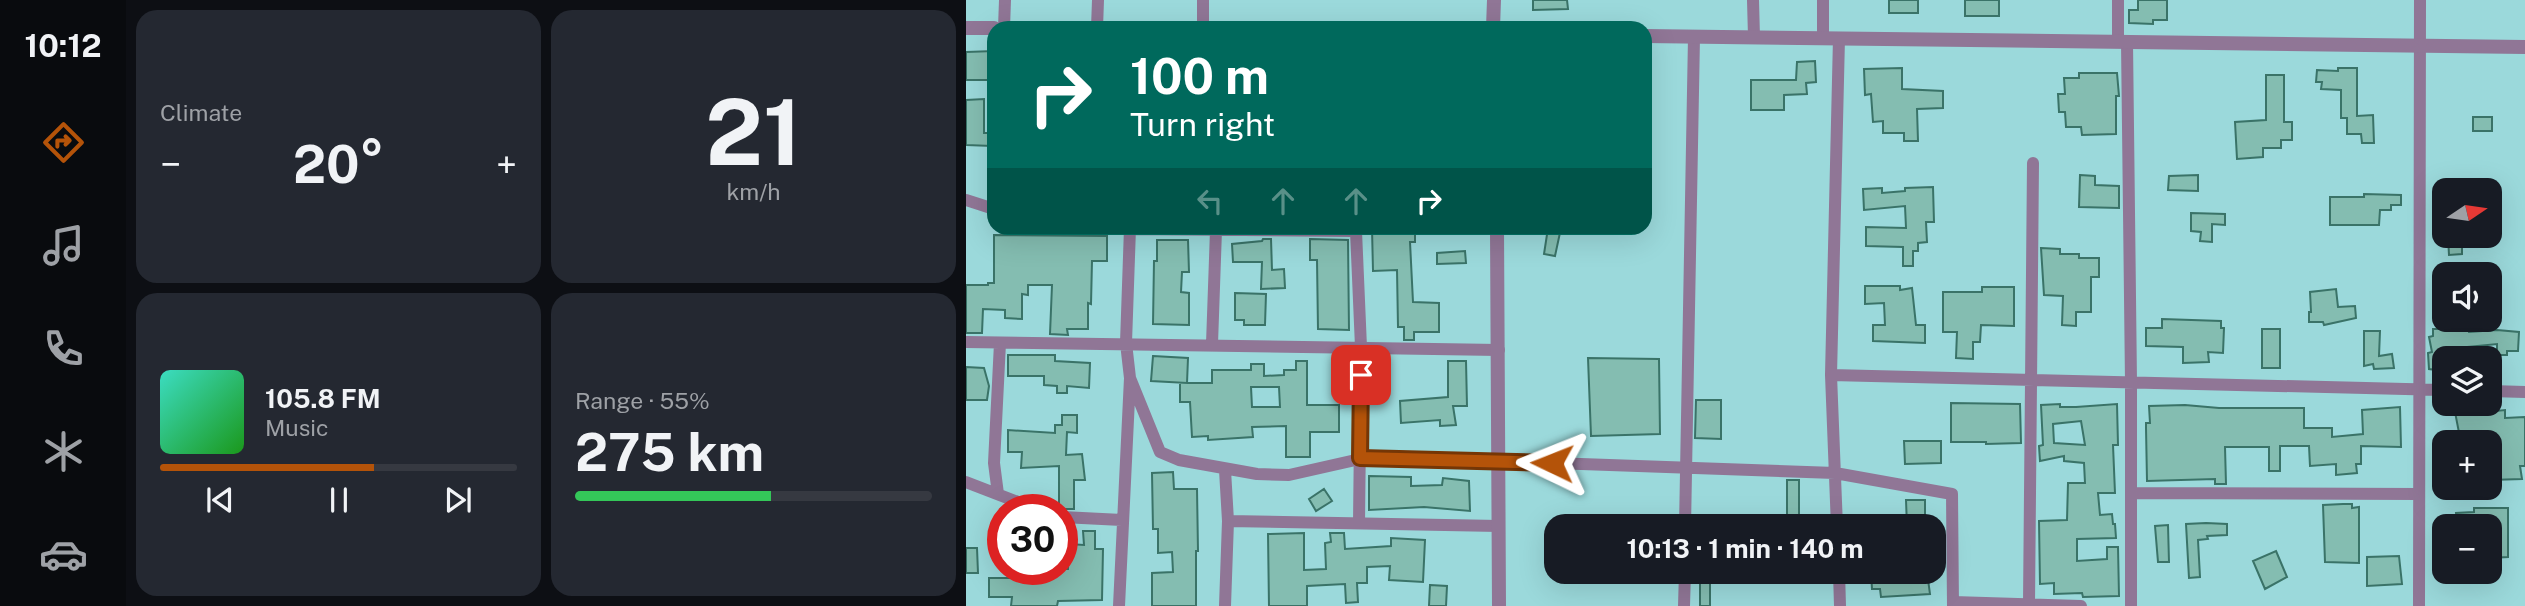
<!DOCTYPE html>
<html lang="en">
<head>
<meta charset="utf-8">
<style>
	body { margin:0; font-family:"Public Sans",sans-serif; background:#242831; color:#f1f3f6; height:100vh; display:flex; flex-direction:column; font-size:26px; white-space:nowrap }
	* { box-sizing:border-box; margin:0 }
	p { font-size:23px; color:#9ea1a6 }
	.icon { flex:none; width:38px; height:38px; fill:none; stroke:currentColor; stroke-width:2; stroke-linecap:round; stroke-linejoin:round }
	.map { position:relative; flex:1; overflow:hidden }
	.side { display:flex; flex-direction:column; gap:10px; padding:10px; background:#0d0f14; width:840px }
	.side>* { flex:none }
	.top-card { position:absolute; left:21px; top:21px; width:665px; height:214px; border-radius:21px; box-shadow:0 7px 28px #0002; background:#00695c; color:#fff; overflow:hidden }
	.needle { width:46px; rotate:77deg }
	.buttons { position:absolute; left:1466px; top:178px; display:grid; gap:14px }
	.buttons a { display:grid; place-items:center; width:70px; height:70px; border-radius:14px; background:#171b24; box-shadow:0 7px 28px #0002; font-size:35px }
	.speed { position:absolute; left:21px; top:494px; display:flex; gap:14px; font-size:35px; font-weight:700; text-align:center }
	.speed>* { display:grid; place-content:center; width:91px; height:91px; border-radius:50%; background:#171b24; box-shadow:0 7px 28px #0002; line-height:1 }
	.speed .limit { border:10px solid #d22; background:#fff; color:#111 }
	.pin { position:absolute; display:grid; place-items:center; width:60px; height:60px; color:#fff; margin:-30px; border-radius:14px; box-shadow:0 4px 10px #0006 }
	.me { position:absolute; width:77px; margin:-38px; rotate:272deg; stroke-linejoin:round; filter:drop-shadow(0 0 5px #0008) }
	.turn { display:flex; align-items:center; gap:24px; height:147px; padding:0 28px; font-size:32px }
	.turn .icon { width:91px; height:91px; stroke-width:2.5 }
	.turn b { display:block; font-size:49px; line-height:60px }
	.lanes { display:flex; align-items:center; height:66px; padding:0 28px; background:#0003; justify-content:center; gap:35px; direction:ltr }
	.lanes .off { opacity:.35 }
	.big { font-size:52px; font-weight:700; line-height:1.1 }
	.side .tile { flex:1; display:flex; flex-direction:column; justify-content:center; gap:10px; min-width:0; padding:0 24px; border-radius:21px; background:#242831 }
	.side .dial { align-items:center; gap:0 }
	.dial b { font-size:91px; line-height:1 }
	.song { display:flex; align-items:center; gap:21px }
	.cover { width:84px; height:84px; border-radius:10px; background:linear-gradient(135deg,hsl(170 70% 55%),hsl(120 70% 35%)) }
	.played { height:7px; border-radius:4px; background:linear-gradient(90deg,#b45309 60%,#363941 60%) }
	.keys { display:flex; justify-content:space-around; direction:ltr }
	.heat { display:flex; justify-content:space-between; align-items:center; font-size:38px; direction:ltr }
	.charge { height:10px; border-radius:5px; background:linear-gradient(90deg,#34c759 55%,#363941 0) }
	.side .tiles { flex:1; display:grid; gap:10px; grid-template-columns:repeat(2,1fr) }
	.trip { position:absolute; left:578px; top:514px; width:402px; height:70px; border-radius:21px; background:#171b24; box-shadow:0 7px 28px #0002; font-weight:700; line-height:70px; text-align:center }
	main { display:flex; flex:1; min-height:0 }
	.tab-bar { display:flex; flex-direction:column; width:126px; justify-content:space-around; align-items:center; background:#090b0e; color:#9ea1a6 }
	.tab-bar .icon { width:49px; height:49px }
	.tab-bar .current { color:#b45309 }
	.tab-bar b { font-size:32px; color:#f1f3f6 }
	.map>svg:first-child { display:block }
</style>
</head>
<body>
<main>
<nav class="tab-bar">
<b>10:12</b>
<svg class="icon current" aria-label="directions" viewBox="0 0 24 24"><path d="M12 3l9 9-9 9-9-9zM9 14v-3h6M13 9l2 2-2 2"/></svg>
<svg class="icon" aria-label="music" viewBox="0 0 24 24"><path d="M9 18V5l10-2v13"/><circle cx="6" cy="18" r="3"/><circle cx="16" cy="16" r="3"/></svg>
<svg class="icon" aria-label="phone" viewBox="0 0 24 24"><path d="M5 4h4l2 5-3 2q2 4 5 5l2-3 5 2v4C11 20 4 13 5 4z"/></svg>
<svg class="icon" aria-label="climate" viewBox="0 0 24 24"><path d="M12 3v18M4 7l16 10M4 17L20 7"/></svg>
<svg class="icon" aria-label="car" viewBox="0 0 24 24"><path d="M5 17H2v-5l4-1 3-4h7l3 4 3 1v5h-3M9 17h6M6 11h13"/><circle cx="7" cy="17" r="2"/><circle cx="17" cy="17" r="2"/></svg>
</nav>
<section class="side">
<div class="tiles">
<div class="tile"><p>Climate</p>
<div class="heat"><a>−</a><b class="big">20°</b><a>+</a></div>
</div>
<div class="tile dial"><b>21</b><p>km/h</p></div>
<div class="tile">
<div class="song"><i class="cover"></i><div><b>105.8 FM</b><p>Music</p></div></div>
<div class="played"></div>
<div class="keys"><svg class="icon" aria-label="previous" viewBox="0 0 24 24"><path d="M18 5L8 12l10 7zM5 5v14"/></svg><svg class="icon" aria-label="pause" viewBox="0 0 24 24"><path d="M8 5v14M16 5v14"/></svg><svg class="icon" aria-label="next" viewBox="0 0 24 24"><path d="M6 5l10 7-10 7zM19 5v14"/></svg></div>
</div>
<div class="tile"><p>Range · 55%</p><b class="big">275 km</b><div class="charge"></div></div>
</div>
</section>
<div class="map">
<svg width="1559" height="606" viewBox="0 0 1559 606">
	<rect width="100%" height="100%" fill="#9bd9db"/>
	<path fill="#84bdb1" stroke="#3a7368" stroke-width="2" fill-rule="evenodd" d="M567,0H601L602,9L567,10Z
		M923,0H952V13H923Z
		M999,0H1033V16H999Z
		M1172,0H1201V20H1187V24L1163,23V10H1172Z
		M28,51V68H23L24,80H0V52Z
		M849,61L850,82L840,83L841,94L818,95V110H785V80H830L831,62Z
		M936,68V89L977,91V108L951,109L952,141H938V133H917V121L907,122L905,94L899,95L898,69Z
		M1372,68H1391V116L1407,115L1408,143H1396L1395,134H1381V118H1375V90L1355,89L1356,82H1350L1351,70L1372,71Z
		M1113,73H1151L1153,96H1150V134L1116,135L1115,127H1100L1099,112H1093L1092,94H1099L1098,78H1113Z
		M1300,75H1318V122H1326V140H1315V148H1297V157L1271,159L1269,122L1300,120Z
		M18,99V133H26V146L0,145V100Z
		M1507,117H1526V131H1507Z
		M1114,175L1129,176V185L1153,186V208L1113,207Z
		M1232,175V191L1202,190L1203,176Z
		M967,187L968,222H960L961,242L952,243V251H947V266H937V247L900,246V227L940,228L939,206L898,210L897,189L916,188V193L939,191V188Z
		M1398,194L1435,195V205H1425V210H1414L1413,225H1364V197H1398Z
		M1225,213L1259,214V225L1246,224V242L1234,241L1235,232L1225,231Z
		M406,228H449V242H444L447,302L473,303V332H448V340H438V327H432L431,270L407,271Z
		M582,228H595L589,256L578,254Z
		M28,235L141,236V261H126L125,304L122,303V329H101L102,335L84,334L86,285H62V295L56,294V319L39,318V310L17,309L16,333H0V285H22V283H28Z
		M1482,236H1496V254L1483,255Z
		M297,239H305L306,270L318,269L319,288L295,289L296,262H267L266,244L296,241Z
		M344,239L382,240L383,330L352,329L351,260H344Z
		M191,240H222L223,272H216L215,292L223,293V325L187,324L188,261H191Z
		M1075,248L1094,249V254H1113V258H1133V277H1125V312H1110V326L1096,325L1097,296L1078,295Z
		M499,251L500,263L471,264V253Z
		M899,286H934V290L946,288L950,325H959V343L907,341V325H919L918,303L899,304Z
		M1016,287H1048V326L1015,325L1014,342H1007V359L990,358L991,332H977V292H1016Z
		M1370,289L1372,307L1389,306L1390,318L1358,325L1357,322H1343V312H1345L1344,292Z
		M269,293L300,294L299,325H278V320H269Z
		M1196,319L1255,321V328H1258L1257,353L1242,352L1243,362L1217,363V347L1180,346V328H1196Z
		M1502,327L1503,332L1531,330L1553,332L1552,351H1541V355H1531V344L1502,347V359H1479V371L1463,369L1462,353L1466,352L1463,337L1467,336V329H1478L1479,331Z
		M1296,329H1314V368H1296Z
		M1398,331H1414L1413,356L1426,354L1428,368L1408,369L1407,364L1398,366Z
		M42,355H89V361L124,363L123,388L101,386V393H91V386L78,385V376H42Z
		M187,356L222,358L221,383L185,381Z
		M622,358L693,359L694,434L625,436Z
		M330,361H341V405H373V432H344V457H320V426L286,427L287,437L242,440V436L226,437L224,402H214V383H246V370H285V364H298V376L318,375V370H330ZM285,387H313L314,407H286Z
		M482,361H500L501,406H487L490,425L474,426V420L435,423L434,401L482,397Z
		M0,367L18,368L23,386L21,400H0Z
		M730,400H755V439L729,438Z
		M985,403L1054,404L1055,443L1020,444V442H985Z
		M1094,404V407H1110L1151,404L1152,445H1147L1149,493H1132L1134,515L1146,514L1147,524H1149L1150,538L1111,539V561L1141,559V547H1152L1153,596L1117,597L1116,593L1088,594V583L1074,584L1073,521L1101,520L1102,483H1119L1118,463L1098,461V456L1074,461L1073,446L1077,445L1075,405ZM1115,421L1119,445L1088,443L1087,424Z
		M1219,405L1253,408H1338V428H1366V437L1397,434L1396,410L1434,407L1435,447L1395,446V464H1390L1391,473L1370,475V464L1344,466L1343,446H1314V471H1303V447H1259L1260,484H1249V479L1181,481L1180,428V423H1184L1183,406Z
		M1520,409V412L1539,410V418L1559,417V466H1554L1556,479L1524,480V443H1495L1489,412Z
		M96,415H111V433L101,432L100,455L116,454L119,480H108V509H93V466L55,468L56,452H42V430L89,433V425H96Z
		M938,441H975V463L939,464Z
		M207,472L208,489H231L232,551H230V606H186V573L207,572L206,552L192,553V529H187L186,473Z
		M403,476L445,477V486L476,485L477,478L503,481L504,511L458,507L403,510Z
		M821,480H833V527H821Z
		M358,489L366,501L350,511L343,499Z
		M940,500H959V527H941Z
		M1377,504H1386V508L1393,507V563L1359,562L1357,505Z
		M1508,508H1542V557L1524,558V527H1491L1490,513L1508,512Z
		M1240,523L1261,524V535L1241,536L1242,539L1232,540L1234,577L1223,578L1220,524Z
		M1202,525L1203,562H1192L1189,526Z
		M117,531H129V549H137L136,600L92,601L91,606H45L46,597H23V578H61L62,569H102L103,544L118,545Z
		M338,533V570L360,569L359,543L365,542L364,533H378L379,549L425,546V538L459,540L457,582L423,580L424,566L401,567V583H391L392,602L380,603L379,584L341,586V606H303L302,534Z
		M0,548H11L12,573H0Z
		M1310,551L1321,577L1299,589L1287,561Z
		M1433,556L1436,584L1401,586V557Z
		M734,572H744V606H734Z
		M905,572H961L964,594L915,597L914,589H906Z
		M464,585L481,586L480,606H463Z"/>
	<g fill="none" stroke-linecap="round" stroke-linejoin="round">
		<path stroke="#907696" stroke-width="12" d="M787,0L788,37
			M1152,0V42
			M38,28L39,0
			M131,28L132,0
			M237,28V0
			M857,38V0
			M1161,42L1165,382V606
			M0,200L28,209
			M387,228L390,231L395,347L393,523
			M164,229L390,231
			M0,342L533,350
			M246,344L250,230
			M865,375L1479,390
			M164,378L194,452L213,460L291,474L323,475L394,459L533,461L869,473L986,494L987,606
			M1524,391L1559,392
			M0,482L70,509
			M1165,493L1453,494
			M32,494L28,463L34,343
			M96,517L156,520
			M262,521L533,526
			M719,527L728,37
			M871,527L865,375L873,38
			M873,572L874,606
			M987,602L1115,606
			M1063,604L1067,163
			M153,606L164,378L160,343L164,228
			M259,606L262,521L259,470
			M718,606L719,572
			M1453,606L1454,0"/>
		<path stroke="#907696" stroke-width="14" d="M0,28H28
			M527,28L528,0
			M679,36L1559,47
			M531,228L533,606"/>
	</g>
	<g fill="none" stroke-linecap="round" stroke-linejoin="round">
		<g stroke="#753606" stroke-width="18">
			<path id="route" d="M395,375L394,458L586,463"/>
		</g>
		<use href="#route" stroke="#b45309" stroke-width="12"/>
	</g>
</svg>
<div class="buttons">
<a><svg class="needle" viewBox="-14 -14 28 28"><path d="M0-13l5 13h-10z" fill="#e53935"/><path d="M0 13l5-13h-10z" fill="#9ea1a6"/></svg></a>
<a><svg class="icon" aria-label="sound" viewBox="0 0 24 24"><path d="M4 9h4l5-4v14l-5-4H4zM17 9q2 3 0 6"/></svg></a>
<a><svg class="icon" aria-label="layers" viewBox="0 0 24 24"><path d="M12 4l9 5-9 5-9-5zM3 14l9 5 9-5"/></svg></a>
<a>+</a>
<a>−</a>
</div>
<div class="speed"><div class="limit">30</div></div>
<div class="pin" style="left:395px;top:375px;background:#d93025"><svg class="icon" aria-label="arrive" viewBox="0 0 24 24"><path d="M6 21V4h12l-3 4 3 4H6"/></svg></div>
<svg class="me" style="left:586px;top:463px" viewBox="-20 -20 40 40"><path d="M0-17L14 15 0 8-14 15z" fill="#b45309" stroke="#fff" stroke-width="4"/></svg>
<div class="trip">10:13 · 1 min · 140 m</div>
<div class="top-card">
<div class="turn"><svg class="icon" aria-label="right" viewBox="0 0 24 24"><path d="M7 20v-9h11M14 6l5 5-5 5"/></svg><div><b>100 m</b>Turn right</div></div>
<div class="lanes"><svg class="icon off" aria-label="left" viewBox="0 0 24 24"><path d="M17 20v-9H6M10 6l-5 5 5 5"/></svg><svg class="icon off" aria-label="ahead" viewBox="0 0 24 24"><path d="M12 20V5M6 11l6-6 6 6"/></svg><svg class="icon off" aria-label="ahead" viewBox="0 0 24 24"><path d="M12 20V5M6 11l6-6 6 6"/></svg><svg class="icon" aria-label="right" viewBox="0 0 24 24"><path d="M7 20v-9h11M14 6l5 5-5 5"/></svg></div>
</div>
</div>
</main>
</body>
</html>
